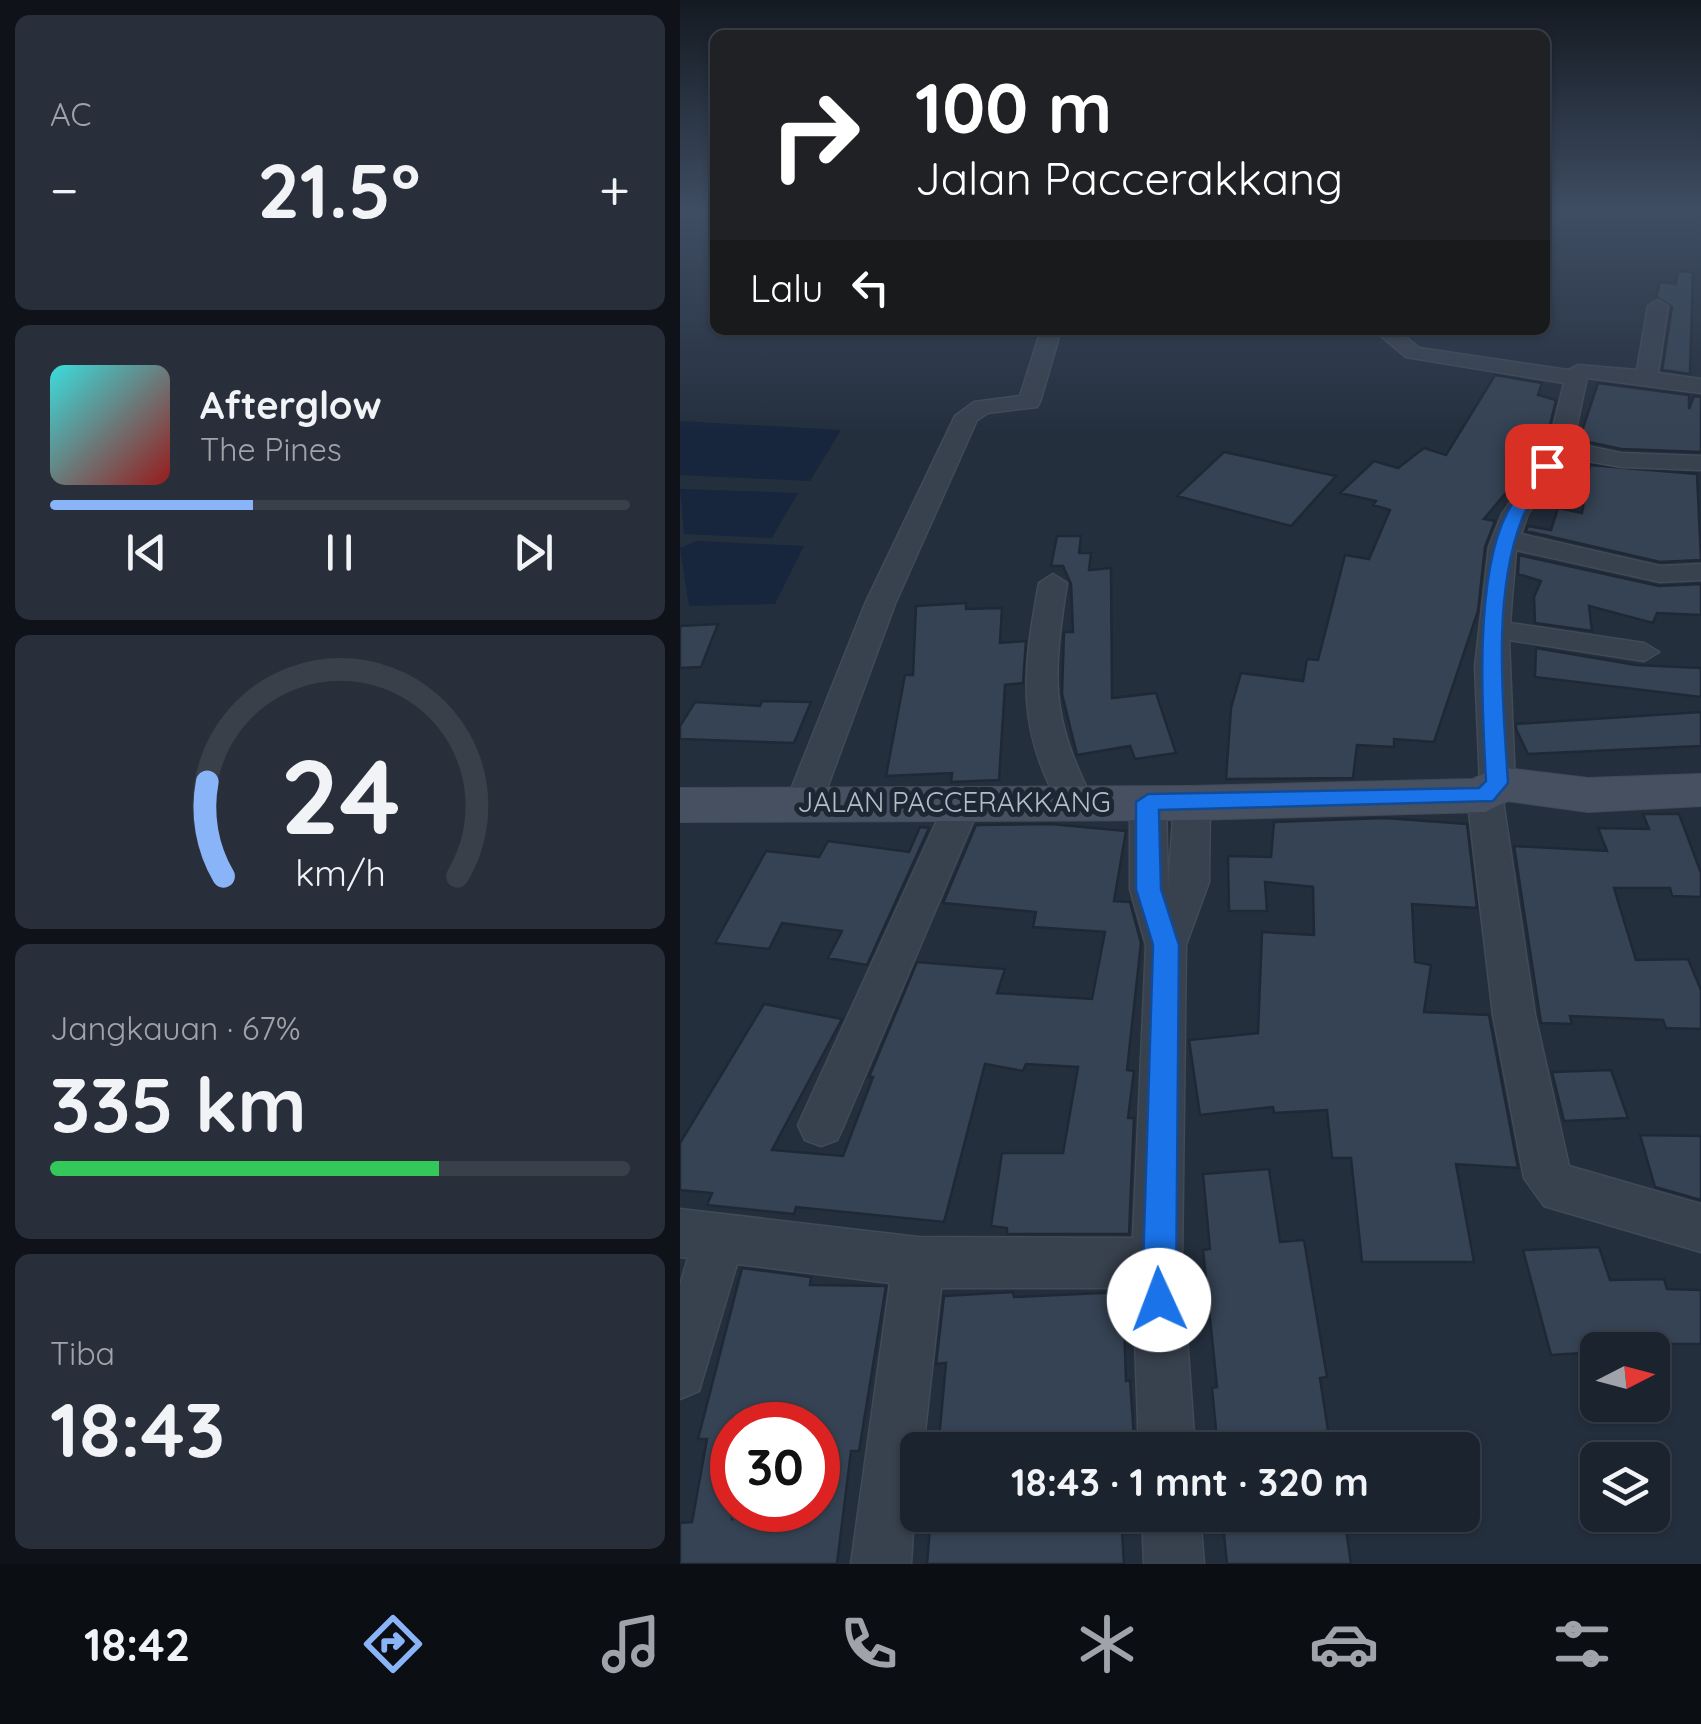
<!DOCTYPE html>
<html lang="id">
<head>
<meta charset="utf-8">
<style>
	body { margin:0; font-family:Quicksand,sans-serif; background:#282f3a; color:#f1f3f6; height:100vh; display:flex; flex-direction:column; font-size:38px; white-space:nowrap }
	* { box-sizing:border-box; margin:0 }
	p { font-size:32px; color:#a0a4aa }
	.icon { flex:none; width:55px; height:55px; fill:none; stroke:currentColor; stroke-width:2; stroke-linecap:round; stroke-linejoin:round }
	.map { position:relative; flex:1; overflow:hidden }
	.drawer { display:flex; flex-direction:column; gap:15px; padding:15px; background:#0f1319; width:680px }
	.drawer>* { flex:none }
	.top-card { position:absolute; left:30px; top:30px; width:840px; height:305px; border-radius:15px; box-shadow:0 2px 8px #0004,0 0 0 2px #39404a; background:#202124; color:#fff; overflow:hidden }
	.needle { width:65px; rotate:84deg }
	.tools { position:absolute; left:900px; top:1332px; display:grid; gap:20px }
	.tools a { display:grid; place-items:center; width:90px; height:90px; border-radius:15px; background:#1b232e; box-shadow:0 2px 8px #0004,0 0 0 2px #39404a; font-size:50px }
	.speed { position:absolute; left:30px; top:1402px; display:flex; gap:20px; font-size:50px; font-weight:700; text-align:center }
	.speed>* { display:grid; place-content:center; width:130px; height:130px; border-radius:50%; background:#1b232e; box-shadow:0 2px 8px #0004,0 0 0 2px #39404a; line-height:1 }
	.speed .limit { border:15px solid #d22; background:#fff; color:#111 }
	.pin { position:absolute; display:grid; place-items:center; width:85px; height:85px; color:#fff; margin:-42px; border-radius:20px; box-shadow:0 5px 15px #0006 }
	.me { position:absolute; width:110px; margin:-55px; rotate:358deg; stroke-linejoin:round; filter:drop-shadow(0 0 8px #0008) }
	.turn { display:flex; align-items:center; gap:35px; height:210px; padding:0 40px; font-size:45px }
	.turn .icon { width:130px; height:130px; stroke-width:2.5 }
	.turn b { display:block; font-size:70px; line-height:85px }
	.then { display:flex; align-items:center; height:95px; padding:0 40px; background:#0003; gap:20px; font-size:38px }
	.big { font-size:75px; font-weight:700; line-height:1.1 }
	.drawer .tile { flex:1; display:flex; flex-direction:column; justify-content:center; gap:15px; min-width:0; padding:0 35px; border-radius:15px; background:#282f3a }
	.drawer .dial { align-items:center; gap:0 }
	.dial svg { height:260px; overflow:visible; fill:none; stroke:#39404a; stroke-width:7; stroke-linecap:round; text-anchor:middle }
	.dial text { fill:#f1f3f6; stroke:none }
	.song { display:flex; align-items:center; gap:30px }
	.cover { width:120px; height:120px; border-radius:15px; background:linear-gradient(135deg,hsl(180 70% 55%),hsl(0 70% 35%)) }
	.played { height:10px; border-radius:5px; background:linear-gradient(90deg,#8ab4f8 35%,#39404a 35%) }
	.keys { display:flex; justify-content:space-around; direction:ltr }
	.heat { display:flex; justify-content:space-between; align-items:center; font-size:55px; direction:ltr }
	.charge { height:15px; border-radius:8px; background:linear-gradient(90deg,#34c759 67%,#39404a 0) }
	.trip { position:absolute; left:220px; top:1432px; width:580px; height:100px; border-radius:15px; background:#1b232e; box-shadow:0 2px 8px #0004,0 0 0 2px #39404a; font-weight:700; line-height:100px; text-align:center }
	.menu { display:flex; height:160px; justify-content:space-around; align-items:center; background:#0b0e12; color:#a0a4aa }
	.menu .icon { width:70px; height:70px }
	.menu .selected { color:#8ab4f8 }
	.menu b { font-size:45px; color:#f1f3f6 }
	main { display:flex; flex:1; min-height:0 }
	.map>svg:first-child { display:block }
</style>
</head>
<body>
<main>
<section class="drawer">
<div class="tile"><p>AC</p>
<div class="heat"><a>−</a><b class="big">21.5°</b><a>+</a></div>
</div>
<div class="tile">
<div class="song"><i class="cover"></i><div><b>Afterglow</b><p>The Pines</p></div></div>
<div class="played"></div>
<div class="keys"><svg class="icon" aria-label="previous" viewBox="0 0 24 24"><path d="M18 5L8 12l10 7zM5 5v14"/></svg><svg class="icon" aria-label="pause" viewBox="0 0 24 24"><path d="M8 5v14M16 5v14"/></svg><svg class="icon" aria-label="next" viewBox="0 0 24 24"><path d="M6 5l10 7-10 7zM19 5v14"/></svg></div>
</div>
<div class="tile dial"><svg viewBox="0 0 100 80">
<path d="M14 69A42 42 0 1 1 86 69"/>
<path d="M14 69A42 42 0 0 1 9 40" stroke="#8ab4f8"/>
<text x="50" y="56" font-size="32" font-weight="700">24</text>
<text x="50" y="72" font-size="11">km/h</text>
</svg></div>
<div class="tile"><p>Jangkauan · 67%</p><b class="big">335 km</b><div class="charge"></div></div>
<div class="tile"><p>Tiba</p><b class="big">18:43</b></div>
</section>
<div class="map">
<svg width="1021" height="1564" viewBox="0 0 1021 1564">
	<rect width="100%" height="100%" fill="#242f3e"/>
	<path fill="#17263c" d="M0,421L161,430L130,481L0,475Z
		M0,489L118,493L92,538L4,534Z
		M17,541L124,546L95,604L9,606L0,548Z"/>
	<path fill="#364354" stroke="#1f2835" stroke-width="2.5" fill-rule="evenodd" d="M998,271L1013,272L1010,374L982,370L992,307L976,297L980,282L996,284Z
		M815,375L862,383L858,395L876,400L865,446L804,519L815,521L805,547L798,611L754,742L714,739V747L677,745L673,778L546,779L551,708L561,673L623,681L627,659L638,660L665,555L689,559L710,510L693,505L696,501L660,493L694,461L718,468L744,448L766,455Z
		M918,383L1009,395V409L1014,396L1021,397V452L941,449L899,440Z
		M544,452L656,476L611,526L497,496Z
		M910,465L1017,474L1021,560L980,562L846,531L848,526L871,530L878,508L902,513Z
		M377,536H401L399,553H411L409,570L431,568L432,698L476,693L496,753L455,759L450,746L397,755L382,694L384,632H393L391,584L383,566H371Z
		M839,555L979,586L1021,584V615L977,613L973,623L909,606L912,631L855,623L854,597L861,581L838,574Z
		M286,603V609L322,608L320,643L346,641L343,683L325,685L319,780L271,782L272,773L206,776L225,675H233L236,606Z
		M38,624L21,667L0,668V626Z
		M856,648L956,665L1021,668V697L855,677Z
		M82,701L131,702L114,743L0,739V726L15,702L80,706Z
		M1021,712V746L848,754L836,729V724Z
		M963,814H999L1021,873V897L992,896L990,888H934L956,960L1008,959L1021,990V1029L986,1028L983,1020L890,1016L892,1024L861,1023L834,846L927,851L918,828L969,829Z
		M705,818L787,824L797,908L732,904L735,962L751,965L744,1012L809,1015L838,1168L776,1164L794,1262H682L671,1158H652L647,1110L594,1113L593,1107L520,1115L509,1040L578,1033L582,932L634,935L633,887L585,882L587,911H549L548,856L591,857L594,822Z
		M370,824L446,831L434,901L450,902L461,943L447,1070L454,1071L448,1118H454L449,1234H327V1228L311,1226L322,1153H383L398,1067L346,1064L343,1071L305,1064L264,1222L116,1207L114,1214L27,1205L32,1193L0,1190V1143L84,1004L162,1019L92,1150L163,1156L193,1077H189L237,962L325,969L317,993L412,999L425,932L353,927L356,912L263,903L296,825Z
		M240,827L249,828L187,965L148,958L162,931L102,923L89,949L35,943L86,851L139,857L148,841L229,852Z
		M931,1070L948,1118L884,1121L872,1072Z
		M960,1135L1021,1136V1200L975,1187Z
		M589,1169L600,1242L624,1240L647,1377L640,1378L651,1450H538L532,1388L537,1387L523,1250L530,1249L523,1174Z
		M919,1247L930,1280L984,1279L987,1289L1021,1290V1344H949L951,1350L871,1355L843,1250Z
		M62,1268L131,1277L130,1285L206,1286L179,1451H171L157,1564H0V1523L12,1522L27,1439H18ZM52,1425H138V1510L52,1519Z
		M333,1292L334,1297L443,1292L446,1381L450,1380L454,1437L436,1439L437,1450H258L266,1363L256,1364L264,1296Z
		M251,1515H441L444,1564H247Z
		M542,1515H664L671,1564H547Z"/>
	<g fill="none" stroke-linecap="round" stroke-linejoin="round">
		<g stroke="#414a57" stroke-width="3">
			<path id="minor" d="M978,300L988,306L978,373L1021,379V393L907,378L893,443L941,453L1021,456V470L941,467L886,457L848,514L841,534L980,566L1021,564V580L980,582L836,550L830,623L964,643L979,652L964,661L829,640L835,783L822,794L855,1015L889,1166L1021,1204V1252L864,1206L844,1178L813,1015L787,795L800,784L795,666L809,547L822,514L868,448L884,383L726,357L694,330H717L739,348L888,370L898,365L957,370L968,306Z
				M361,330H381L360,402L357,407L308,413L297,420L215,604L142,802L137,811L124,814L111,811L106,802L185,604L275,416L294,402L340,396Z
				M373,574L387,583C373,675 369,715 413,800L408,809L395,812L382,809C335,729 343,670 359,583Z
				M468,790L481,793L486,802L488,889L494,803L499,794L512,791L525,794L530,803L529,882L506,945L502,1263L515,1450H459L453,1288H261L243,1450H238L231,1564H171L210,1283L57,1264L19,1391L0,1399V1285L8,1258L0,1257V1209L238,1237L453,1238L466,945L450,889V802L455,793Z
				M283,791L296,794L301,803L164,1125L157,1140L141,1146L125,1140L118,1125L265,803L270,794Z
				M462,1515H520L524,1564H464Z"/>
		</g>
		<g stroke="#414a57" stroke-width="2">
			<path id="secondary" d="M817,767L908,778L1021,774V806L908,812L828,801L805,812L512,820L0,822V788L512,786L793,779Z"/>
		</g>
		<use href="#minor" fill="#38414e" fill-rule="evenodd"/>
		<use href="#secondary" fill="#465061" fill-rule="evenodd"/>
	</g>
	<linearGradient id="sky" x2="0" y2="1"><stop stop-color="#141a22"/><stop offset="0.49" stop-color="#3f4d63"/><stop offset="1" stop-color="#3f4d63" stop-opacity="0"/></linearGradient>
	<rect width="1021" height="432" fill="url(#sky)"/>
	<path fill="#1a73e8" stroke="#114b97" stroke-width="2.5" d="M861,462L875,466C864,482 849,500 842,519C812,597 823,700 828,783L813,801L479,810L481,889L499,945L496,1300L491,1312L479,1317L467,1312L462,1300L473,945L456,889V802L468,794L799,788L806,781C802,709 794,577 827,513C836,495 850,479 861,462Z"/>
	<g text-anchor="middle" stroke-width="10" stroke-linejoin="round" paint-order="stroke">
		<g font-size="28" fill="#b4bcc9" stroke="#1d2633">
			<text x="274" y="812">JALAN PACCERAKKANG</text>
		</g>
	</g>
</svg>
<div class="tools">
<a><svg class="needle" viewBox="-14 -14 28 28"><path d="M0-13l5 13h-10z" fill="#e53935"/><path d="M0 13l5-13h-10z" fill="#a0a4aa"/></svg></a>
<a><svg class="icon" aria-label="layers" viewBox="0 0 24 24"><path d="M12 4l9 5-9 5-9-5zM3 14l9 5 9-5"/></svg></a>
</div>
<div class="speed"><div class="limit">30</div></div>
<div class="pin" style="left:867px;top:466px;background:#d93025"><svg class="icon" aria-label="arrive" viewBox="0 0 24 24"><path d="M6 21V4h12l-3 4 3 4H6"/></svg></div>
<svg class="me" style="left:479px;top:1300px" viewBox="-20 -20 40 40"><circle r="19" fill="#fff"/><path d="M0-13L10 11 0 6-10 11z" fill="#1a73e8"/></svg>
<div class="trip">18:43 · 1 mnt · 320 m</div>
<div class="top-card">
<div class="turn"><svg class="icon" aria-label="right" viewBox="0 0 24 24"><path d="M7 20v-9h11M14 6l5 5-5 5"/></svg><div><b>100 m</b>Jalan Paccerakkang</div></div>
<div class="then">Lalu<svg class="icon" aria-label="left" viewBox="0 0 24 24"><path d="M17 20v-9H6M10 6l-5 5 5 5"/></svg></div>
</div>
</div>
</main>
<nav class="menu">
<b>18:42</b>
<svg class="icon selected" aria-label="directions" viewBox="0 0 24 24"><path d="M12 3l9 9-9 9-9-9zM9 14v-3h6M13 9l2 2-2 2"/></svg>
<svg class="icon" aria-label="music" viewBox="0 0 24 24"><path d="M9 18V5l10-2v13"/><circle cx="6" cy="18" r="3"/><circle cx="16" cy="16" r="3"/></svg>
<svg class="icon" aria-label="phone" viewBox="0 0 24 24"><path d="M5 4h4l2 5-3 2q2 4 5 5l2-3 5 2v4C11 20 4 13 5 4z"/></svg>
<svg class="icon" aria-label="climate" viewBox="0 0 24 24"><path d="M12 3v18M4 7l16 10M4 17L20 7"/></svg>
<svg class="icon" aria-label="car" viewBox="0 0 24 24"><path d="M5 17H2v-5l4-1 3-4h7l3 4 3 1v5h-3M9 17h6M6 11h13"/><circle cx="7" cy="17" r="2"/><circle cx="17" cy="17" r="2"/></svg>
<svg class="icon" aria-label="filters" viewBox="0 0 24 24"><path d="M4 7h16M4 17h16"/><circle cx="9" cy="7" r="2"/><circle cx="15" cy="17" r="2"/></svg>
</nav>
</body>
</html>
